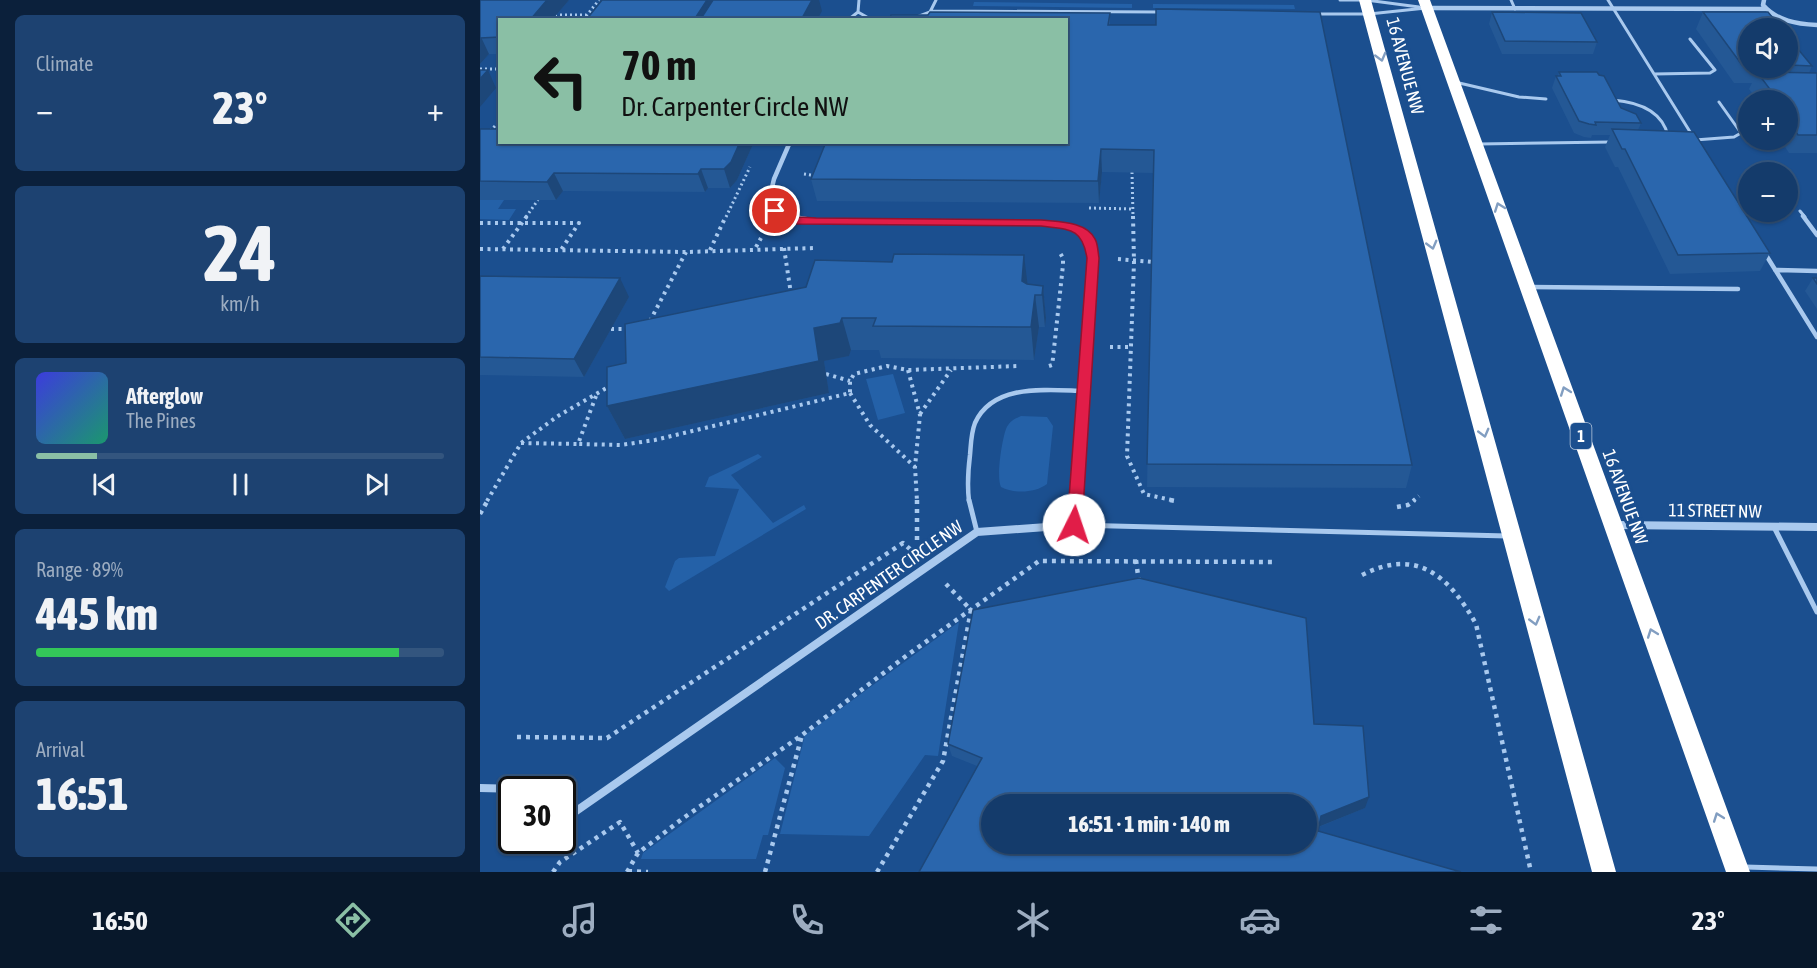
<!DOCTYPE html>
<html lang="en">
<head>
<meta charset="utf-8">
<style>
	body { margin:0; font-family:"Asap Condensed",sans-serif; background:#1d4271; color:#f1f3f6; height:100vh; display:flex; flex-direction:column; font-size:22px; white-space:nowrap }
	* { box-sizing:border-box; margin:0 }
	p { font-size:20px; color:#9dadc1 }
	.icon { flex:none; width:33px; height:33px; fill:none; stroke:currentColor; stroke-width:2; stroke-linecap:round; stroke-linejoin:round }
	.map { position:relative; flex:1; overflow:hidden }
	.panel { display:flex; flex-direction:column; gap:15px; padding:15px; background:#0b203b; width:480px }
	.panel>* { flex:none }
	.hud { position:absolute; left:18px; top:18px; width:570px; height:126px; border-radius:0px; box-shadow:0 2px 4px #0004,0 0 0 2px #33557e; background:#8abfa5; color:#111; overflow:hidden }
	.fabs { position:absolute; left:1258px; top:18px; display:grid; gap:12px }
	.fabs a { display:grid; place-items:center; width:60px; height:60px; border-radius:50%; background:#143b6b; box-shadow:0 2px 4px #0004,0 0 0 2px #33557e; font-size:30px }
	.speed { position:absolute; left:18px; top:776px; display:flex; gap:12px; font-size:30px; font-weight:700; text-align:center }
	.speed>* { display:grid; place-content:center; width:78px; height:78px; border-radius:50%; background:#143b6b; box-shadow:0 2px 4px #0004,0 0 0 2px #33557e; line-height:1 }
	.speed .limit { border:3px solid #111; border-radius:9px; background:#fff; color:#111 }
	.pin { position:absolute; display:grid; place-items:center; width:51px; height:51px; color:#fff; margin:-26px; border:3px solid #fff; border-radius:50%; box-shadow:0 2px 6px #0007 }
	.me { position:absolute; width:66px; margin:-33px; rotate:4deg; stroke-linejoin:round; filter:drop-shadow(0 0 4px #0008) }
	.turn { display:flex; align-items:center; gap:21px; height:126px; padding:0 24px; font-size:27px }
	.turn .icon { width:78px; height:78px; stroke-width:2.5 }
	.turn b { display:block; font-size:42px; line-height:51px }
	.big { font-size:45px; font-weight:800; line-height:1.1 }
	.panel .card { flex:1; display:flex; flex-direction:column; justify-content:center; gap:9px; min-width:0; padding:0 21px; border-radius:9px; background:#1d4271 }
	.panel .dial { align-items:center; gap:0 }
	.dial b { font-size:78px; line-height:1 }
	.song { display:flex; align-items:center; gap:18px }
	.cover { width:72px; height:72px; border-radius:9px; background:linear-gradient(135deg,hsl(240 70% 55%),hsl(160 70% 35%)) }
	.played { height:6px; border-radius:3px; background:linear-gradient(90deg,#8abfa5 15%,#33557e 15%) }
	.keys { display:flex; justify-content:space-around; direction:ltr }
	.heat { display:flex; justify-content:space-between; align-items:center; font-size:33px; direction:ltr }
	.charge { height:9px; border-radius:4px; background:linear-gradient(90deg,#34c759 89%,#33557e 0) }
	.trip { position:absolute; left:501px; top:794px; width:336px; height:60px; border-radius:30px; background:#143b6b; box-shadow:0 2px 4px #0004,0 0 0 2px #33557e; font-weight:800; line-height:60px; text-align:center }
	.tab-bar { display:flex; height:96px; justify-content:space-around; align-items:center; background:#08182b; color:#9dadc1 }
	.tab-bar .icon { width:42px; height:42px }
	.tab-bar .on { color:#8abfa5 }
	.tab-bar b { font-size:27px; color:#f1f3f6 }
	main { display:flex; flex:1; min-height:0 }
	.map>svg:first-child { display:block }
</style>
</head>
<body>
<main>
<section class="panel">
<div class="card"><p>Climate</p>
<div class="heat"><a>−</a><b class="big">23°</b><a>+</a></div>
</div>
<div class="card dial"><b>24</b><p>km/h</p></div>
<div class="card">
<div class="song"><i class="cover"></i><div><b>Afterglow</b><p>The Pines</p></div></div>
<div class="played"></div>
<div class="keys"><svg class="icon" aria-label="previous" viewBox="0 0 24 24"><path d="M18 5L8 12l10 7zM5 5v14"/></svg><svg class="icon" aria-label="pause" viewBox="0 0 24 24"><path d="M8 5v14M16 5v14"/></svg><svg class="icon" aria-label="next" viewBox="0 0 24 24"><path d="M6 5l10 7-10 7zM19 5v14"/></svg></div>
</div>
<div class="card"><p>Range · 89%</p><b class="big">445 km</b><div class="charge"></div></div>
<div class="card"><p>Arrival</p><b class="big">16:51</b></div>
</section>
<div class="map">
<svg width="1337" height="872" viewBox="0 0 1337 872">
	<rect width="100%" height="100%" fill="#1b4f8f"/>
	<path fill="#2461a8" d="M494,2L652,4V8L493,6Z
		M673,4L814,5L815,9L673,8Z
		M0,200H24L18,209H36L29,220L0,219Z
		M413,374L425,413L398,420L386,379Z
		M541,416L567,417L573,426L567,484C555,493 534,494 521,487C516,477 522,440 526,429C529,422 534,419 541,416Z
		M278,454L282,457L251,475L293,523L324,505L326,509L189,591L185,587L195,561L199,558L235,556L259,489L225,487L229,477Z
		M479,622L458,756L445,755L389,836L300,834L325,735Z
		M295,758L305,768L288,835H283L276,859H161L163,853Z"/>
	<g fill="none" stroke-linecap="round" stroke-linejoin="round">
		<path stroke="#a9c9ee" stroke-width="3" stroke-dasharray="2 3" stroke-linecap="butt" d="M75,15H106
			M103,20L119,0
			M0,69H20
			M10,131L20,121
			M652,172L653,217
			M324,174L338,176
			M609,208L653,209
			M46,217L58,200
			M246,217L270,167"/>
		<path stroke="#a9c9ee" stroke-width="4" stroke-dasharray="3 4.5" stroke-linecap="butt" d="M653,216L654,262L647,456L664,494L696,501
			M0,223H99L81,250
			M276,247L281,238
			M304,248L311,294
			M0,249L206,252L335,248
			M23,249L47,216
			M230,250L246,216
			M638,259L673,262
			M170,321L206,252
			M131,329H148
			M630,347H651
			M569,366L572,365L573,358L583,265V258L579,251
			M428,370L440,415L435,467L437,501
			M346,374L370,381
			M370,393L390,425L435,467
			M116,396L98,444L141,445L175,440L370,393V381L374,374L407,366L428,370L538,366
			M440,414L471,370
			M41,443L98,444
			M7,501L41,443L78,416L130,386
			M933,501L939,496"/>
		<path stroke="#a9c9ee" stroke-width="4.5" stroke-dasharray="4 5" stroke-linecap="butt" d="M437,500V544
			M690,500L696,501
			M917,507L928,505L935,500
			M0,514L8,500
			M656,560L659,583
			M882,575C937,547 969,576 996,624L1051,872
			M37,737L127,738L423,543L431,550
			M148,871L168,872
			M73,872L80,862L140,822L158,853
			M147,872L158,853L202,819L322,735L426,656L559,561L796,562
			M285,872L322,735
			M397,872L463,761L491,610L466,584"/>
		<path stroke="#a9c9ee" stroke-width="3" d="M379,0L378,12L392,20
			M860,0H886L939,7
			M1031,0L1035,9
			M1128,0L1212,135
			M451,11L680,12
			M835,14H889L946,8
			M368,20L378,12
			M429,20L450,12L456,0
			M1174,74L1230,73L1235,70L1210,39
			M975,82L1039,97L1066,99
			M1133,100C1157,102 1182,110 1188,136
			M1215,140L1254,137L1261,133L1239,102
			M999,144L1131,142
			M1320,211L1325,217"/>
		<path stroke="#a9c9ee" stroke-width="4.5" d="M1323,216L1337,235
			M1286,255L1337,337
			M1295,270L1337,271
			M1050,287L1258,289
			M489,501C487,485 488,471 490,455C491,444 491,433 495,423C513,383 567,390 603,391"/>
		<path stroke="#a9c9ee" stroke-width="5" d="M489,500L497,532
			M594,525L1027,536
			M1294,527L1337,612
			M1265,867L1337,869"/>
		<path stroke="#a9c9ee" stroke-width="4.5" d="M1284,0L1283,5C1297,21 1317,24 1337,25
			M947,8L1286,9
			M309,217L298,211L289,200L294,179L310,142"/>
		<path stroke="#a9c9ee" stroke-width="5" d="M306,216L336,221L561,223C589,226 608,226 613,258L596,501"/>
		<path stroke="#a9c9ee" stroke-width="8" d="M1136,525L1337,527
			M0,788L47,789
			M82,812L89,816L497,532L594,525L596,500"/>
		<path fill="#fff" fill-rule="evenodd" d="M879,0H891L1136,872H1112Z
			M938,0H950L1270,872H1246Z"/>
	</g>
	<path fill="#245895" d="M0,0H89L72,20H20V54H9L0,64Z
		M1012,12L1117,42L1113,54H1022L1009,24Z
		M1223,12L1269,28V68H1308V37L1332,66L1329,73H1337V153H1309L1303,144L1305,140H1308V100H1277L1269,89L1272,83H1254L1216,29Z
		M630,13V25L932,465L926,488L667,487L673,173L622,172L619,203L337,201L331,179Z
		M1079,72L1141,108L1161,123L1158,130L1290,253L1280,271L1190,274L1138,167H1135L1125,147L1130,135H1112L1111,138L1104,137L1094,133L1072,88L1076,76H1078Z
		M0,129L274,142L257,180L250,188H228L225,192L83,191L76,200H0Z
		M0,276L149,297L104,377L0,375Z
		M1333,278H1337V309L1325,291Z
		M548,284L563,286L566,318L565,327H559L554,360L401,358L399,350H371L369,356L344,361L349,393L145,439L127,406L146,363L145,324Z
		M834,724L885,808L839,827L838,831L497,766L472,756L468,744Z"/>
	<path fill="#1d4779" d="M67,0H89L72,20H50Z
		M227,0H243L230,20H214Z
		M332,0H339L342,11L337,20H321Z
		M1,37L9,54L0,64V38Z
		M8,70L16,88L0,107V79Z
		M260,142H274L257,180L250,188L244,169Z
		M621,149L622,172L619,203L618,181Z
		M221,169L228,188L225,192L218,174Z
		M74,173L83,191L76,200L67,182Z
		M544,255L548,288L542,281Z
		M140,278L149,297L104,377L94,359Z
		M563,286L566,318L565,327L562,295Z
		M555,295L559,327L554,360L551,327Z
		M362,318L371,350L369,356L344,361L349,393L145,439L127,406Z
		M889,797L885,808L838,827L841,816Z"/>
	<path fill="#2a66ad" stroke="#1d4779" stroke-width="1.5" fill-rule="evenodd" d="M0,0H67L50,20H20V37L0,38Z
		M122,0H227L214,20H106Z
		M233,0H332L321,20H220Z
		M676,9L840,12L932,465L667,464L674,150L621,149L618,181L331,179L346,142H586V20H410L411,15H448L450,12L630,13L628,25H676Z
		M1012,12L1101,13L1117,42L1025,41Z
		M1223,12H1288L1301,28H1269V65H1262Z
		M1308,37L1332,66L1308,65Z
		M0,70H8L0,79Z
		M1079,72H1117L1119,75L1124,76L1141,108L1156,114L1161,123L1115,122L1116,125L1109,124L1099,121L1076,76H1081Z
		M1277,72L1337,73V135H1318L1312,126H1317L1308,113V100H1293H1298Z
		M0,129H20V142H260L251,162L244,169H221L218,174L74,173L67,182L0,181Z
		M1132,129L1214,132L1290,253L1198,255L1145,149H1142Z
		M414,254L544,255L542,281L547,284L563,286L562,295H555L551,327L393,326L396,318H362L360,323L334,328L339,361L127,406V367L146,363L145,324L326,287L335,260L412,262Z
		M0,276L140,278L94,359L0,357Z
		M1333,278H1337V284Z
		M659,578L826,618L834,724L883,726L889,797L841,816L838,831L981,872H439L502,758L468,744L493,610ZM512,804H826V843H512Z"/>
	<defs><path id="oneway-chevron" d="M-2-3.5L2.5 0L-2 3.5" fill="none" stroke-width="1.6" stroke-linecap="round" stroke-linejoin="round" transform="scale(1.5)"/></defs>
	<g stroke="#829ec1">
		<use href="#oneway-chevron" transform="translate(901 57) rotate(75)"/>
		<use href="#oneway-chevron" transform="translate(1019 207) rotate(-110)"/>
		<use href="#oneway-chevron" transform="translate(952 245) rotate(75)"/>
		<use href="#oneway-chevron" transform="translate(1085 391) rotate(-110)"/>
		<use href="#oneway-chevron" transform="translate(1004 433) rotate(75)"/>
		<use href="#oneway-chevron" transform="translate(1055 621) rotate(75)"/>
		<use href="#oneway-chevron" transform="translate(1172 633) rotate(-110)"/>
		<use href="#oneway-chevron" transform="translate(1238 817) rotate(-110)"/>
	</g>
	<path fill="#e11d48" stroke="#92132f" stroke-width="1.5" d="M295,208L319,217L336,218L561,220C578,222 606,221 615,239C618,244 618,253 619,258L602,525L600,530H589L587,525L607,258C602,227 589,230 561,226L317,224L291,213L289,211Z"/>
	<g text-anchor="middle" stroke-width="6" stroke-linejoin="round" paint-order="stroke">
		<rect fill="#1b4f8f" stroke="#bbcadd" stroke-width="1.5" x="1090.5" y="423" width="21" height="26" rx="4.5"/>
		<g font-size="16" font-weight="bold" fill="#fff">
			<text x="1101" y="442">1</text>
		</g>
		<g font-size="18" fill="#fff" stroke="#1b4f8f">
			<text transform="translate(925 66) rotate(75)" y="6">16 AVENUE NW</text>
			<text transform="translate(1145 497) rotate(70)" y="6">16 AVENUE NW</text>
			<text transform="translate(1235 511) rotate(1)" y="6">11 STREET NW</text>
			<text transform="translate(409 575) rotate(-35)" y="6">DR. CARPENTER CIRCLE NW</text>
		</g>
	</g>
</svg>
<div class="fabs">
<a><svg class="icon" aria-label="sound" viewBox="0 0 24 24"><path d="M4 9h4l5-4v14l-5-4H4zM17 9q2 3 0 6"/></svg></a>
<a>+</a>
<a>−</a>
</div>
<div class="speed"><div class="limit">30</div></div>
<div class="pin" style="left:295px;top:211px;background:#d93025"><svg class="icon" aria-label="arrive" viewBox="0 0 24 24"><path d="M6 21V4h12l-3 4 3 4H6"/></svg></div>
<svg class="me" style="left:594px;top:525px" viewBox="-20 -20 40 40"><circle r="19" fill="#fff"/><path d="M0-13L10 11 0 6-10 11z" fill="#e11d48"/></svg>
<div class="trip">16:51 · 1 min · 140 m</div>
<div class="hud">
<div class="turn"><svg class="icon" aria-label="left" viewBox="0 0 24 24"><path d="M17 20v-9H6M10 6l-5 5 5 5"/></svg><div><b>70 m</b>Dr. Carpenter Circle NW</div></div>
</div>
</div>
</main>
<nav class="tab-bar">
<b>16:50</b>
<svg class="icon on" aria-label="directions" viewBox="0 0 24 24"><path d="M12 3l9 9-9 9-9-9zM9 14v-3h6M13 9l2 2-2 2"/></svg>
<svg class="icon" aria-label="music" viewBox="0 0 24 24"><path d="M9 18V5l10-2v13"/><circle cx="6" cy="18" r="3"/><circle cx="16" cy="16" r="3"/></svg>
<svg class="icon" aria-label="phone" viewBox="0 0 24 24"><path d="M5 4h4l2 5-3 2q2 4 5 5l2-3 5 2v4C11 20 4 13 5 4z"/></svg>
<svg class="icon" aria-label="climate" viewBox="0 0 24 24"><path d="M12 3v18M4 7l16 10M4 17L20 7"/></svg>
<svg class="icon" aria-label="car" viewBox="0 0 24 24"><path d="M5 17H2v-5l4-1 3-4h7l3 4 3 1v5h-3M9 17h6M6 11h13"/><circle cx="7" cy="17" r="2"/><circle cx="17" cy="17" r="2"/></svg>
<svg class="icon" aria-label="filters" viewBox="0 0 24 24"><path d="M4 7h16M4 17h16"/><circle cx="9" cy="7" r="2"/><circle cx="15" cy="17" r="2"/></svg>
<b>23°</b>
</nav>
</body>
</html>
